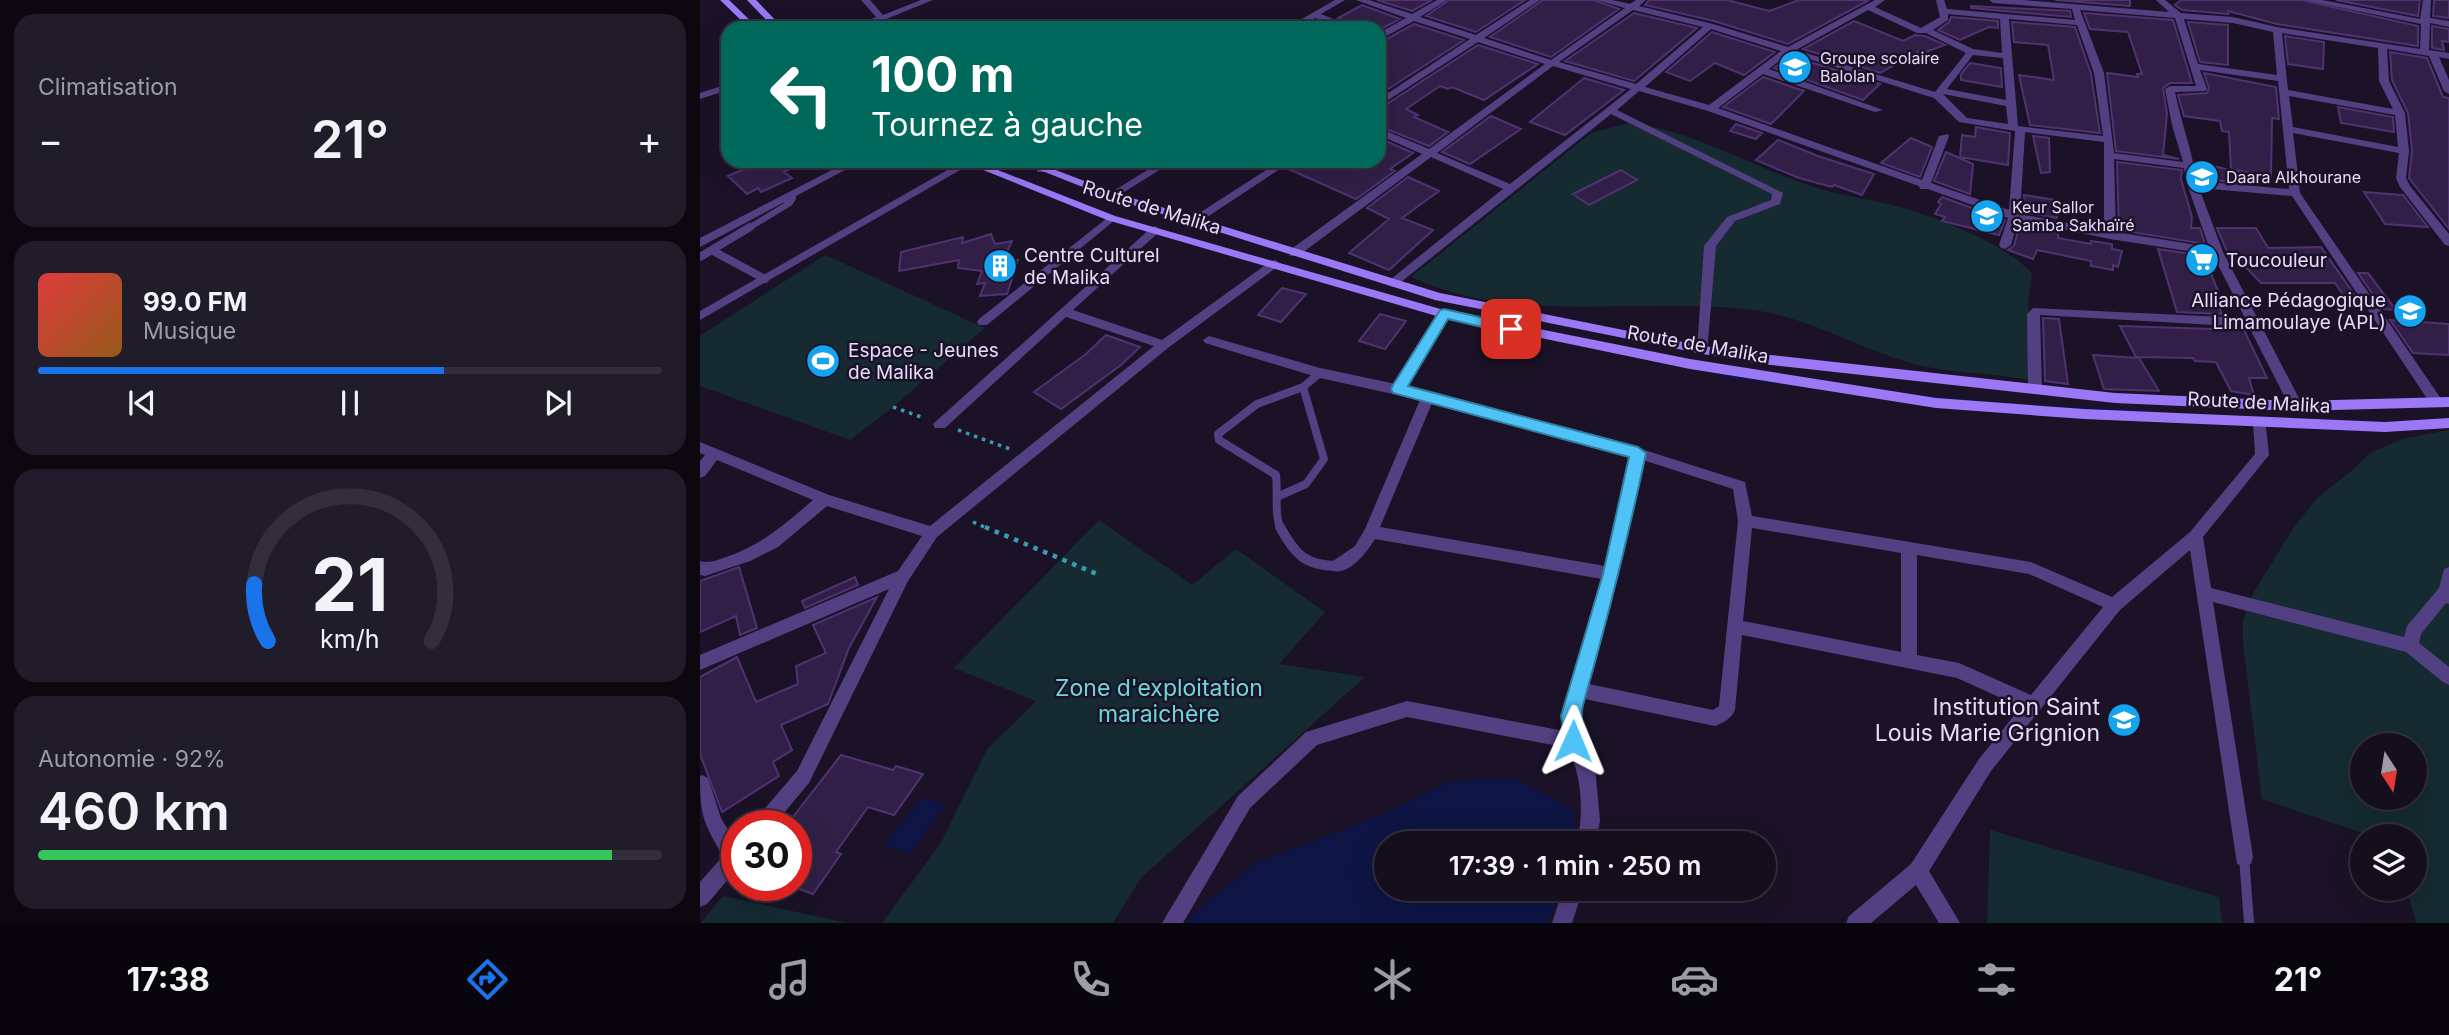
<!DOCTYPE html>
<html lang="fr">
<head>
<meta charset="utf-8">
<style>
	body { margin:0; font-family:Inter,sans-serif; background:#211c2a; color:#f1f3f6; height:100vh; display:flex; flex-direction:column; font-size:26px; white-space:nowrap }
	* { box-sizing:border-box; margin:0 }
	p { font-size:23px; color:#9d9ca4 }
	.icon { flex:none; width:38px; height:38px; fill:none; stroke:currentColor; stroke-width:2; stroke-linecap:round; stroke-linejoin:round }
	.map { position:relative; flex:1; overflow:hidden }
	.details { display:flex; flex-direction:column; gap:14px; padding:14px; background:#0b0810; width:700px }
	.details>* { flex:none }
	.banner { position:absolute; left:21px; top:21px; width:665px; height:147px; border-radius:21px; box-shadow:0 7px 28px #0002,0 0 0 2px #332e3b; background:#00695c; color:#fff; overflow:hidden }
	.needle { width:46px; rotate:168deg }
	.buttons { position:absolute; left:1650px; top:733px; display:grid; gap:14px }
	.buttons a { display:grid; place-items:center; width:77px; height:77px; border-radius:50%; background:#140e1d; box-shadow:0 7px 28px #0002,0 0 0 2px #332e3b; font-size:35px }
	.speed { position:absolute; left:21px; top:810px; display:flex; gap:14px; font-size:35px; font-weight:700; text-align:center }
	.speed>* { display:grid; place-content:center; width:91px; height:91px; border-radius:50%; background:#140e1d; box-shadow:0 7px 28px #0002,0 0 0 2px #332e3b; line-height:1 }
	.speed .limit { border:10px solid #d22; background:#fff; color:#111 }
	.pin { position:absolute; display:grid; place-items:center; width:60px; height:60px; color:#fff; margin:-30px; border-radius:14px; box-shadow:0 4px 10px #0006 }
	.me { position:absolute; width:77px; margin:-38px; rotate:1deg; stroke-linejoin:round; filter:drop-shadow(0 0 5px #0008) }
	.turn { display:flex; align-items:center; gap:24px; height:147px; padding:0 35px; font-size:32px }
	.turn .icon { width:91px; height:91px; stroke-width:2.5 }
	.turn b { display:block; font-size:49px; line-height:60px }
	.big { font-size:52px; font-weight:600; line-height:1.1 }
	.details .card { flex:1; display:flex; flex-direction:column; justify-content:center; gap:10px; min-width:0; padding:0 24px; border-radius:21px; background:#211c2a }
	.details .dial { align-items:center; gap:0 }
	.dial svg { height:182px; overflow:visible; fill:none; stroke:#332e3b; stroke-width:7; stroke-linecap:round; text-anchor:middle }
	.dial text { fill:#f1f3f6; stroke:none }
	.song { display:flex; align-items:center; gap:21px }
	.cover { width:84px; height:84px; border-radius:10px; background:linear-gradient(135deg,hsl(0 70% 55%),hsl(30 70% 35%)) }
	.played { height:7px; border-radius:4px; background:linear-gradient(90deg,#1a73e8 65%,#332e3b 65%) }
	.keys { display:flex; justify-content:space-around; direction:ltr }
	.heat { display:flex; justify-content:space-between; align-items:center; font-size:38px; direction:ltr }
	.charge { height:10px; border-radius:5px; background:linear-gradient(90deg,#34c759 92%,#332e3b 0) }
	.trip { position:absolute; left:674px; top:831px; width:402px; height:70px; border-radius:35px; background:#140e1d; box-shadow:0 7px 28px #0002,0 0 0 2px #332e3b; font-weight:600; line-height:70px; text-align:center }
	.menu { display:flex; height:112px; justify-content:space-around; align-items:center; background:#08060c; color:#9d9ca4 }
	.menu .icon { width:49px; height:49px }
	.menu .current { color:#1a73e8 }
	.menu b { font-size:32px; color:#f1f3f6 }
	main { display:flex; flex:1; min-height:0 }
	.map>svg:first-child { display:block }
</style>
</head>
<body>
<main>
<section class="details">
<div class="card"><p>Climatisation</p>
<div class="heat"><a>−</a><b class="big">21°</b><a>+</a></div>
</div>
<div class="card">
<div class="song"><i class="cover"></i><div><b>99.0 FM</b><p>Musique</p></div></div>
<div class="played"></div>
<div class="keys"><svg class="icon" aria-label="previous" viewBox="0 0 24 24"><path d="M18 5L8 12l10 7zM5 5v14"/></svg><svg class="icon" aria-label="pause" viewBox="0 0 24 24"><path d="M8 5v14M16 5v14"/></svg><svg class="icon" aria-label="next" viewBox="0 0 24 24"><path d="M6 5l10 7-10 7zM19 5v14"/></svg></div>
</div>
<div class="card dial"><svg viewBox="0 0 100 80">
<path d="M14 69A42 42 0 1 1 86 69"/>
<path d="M14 69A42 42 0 0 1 8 44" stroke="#1a73e8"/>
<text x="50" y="56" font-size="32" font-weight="700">21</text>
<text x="50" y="72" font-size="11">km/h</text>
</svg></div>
<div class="card"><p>Autonomie · 92%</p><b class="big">460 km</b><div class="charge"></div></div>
</section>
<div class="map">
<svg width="1749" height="923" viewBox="0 0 1749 923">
	<rect width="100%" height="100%" fill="#1b1227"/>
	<path fill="#152b31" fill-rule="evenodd" d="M929,123C992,130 1051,166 1111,186C1140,196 1171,199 1200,207C1238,218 1307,244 1332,274L1328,305L1333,333L1330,380C1293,373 1248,373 1214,364C1160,349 1109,317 1053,310C939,295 819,327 711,277L891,133Z
		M125,255L285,328L193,407L150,440L0,386V336Z
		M1749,430V923H1716L1707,889H1715V836H1671L1562,799L1543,643V620L1554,592L1594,527L1617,498L1655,468L1670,453L1702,439ZM1662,746H1715V798H1662Z
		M399,520L492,585L536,549L625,612L579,664L665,677L441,878L413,923H182L241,843L287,749L336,701L254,668Z
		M1290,830L1519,897L1522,923H1287Z
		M23,896L148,923H1Z"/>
	<path fill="#0e1544" d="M1026,374L1311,404L1447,409V415L1233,401L1021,378Z
		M812,777L871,808L882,843L686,844V889H863L846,923H487L492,915L555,863L686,813L748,782Z
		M222,798L246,805L210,854L184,845Z"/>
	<path fill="#311f47" stroke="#4f3371" stroke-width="2" d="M677,0H732L712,11Z
		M749,0H825L776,32L726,16Z
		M843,0H894L919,9L851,57L790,37Z
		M949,0H1027L1069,11L1099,0H1169L1088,44L1014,21L945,5Z
		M1355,0H1430V6Z
		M1481,0H1601L1718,26V46L1577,24L1528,11V14L1482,10L1475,5Z
		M1636,0H1720L1718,16Z
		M1734,0H1749V18L1733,16Z
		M662,5L700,19L679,30L659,28L638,18Z
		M1271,6L1370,11L1371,17L1271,8Z
		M934,13L997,28L934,81L865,61Z
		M1384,13L1473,20L1492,83H1470L1463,88L1467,114L1463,155L1479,159L1416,151L1407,73L1438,77L1437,74H1442L1428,32L1390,29Z
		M1251,17L1298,21V28L1289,27L1260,40L1238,30L1249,22Z
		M1154,21L1203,41L1215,35L1225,36L1245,45L1226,52L1222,50L1180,73L1103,49Z
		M1312,22L1375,27L1391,74L1400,133L1330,125L1319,75L1354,80L1348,45L1314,42Z
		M1488,22L1528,25V65L1500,62Z
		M714,24L764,40L679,95V43Z
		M1732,26L1749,29V42L1742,41L1744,50L1732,48Z
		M1012,32L1075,52L1044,75L1015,63L990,81L966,72Z
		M1585,36L1624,42L1623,69L1588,64Z
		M778,45L838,64L784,100L752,87L748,89L740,86L706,109L718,115L714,117L748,132L729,146L679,126V109Z
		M1690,52L1727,58L1743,97L1749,98V229L1709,178L1712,151L1708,113L1692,80Z
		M1091,56L1180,84L1163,100L1074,68Z
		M1270,63L1301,68L1302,87L1261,80V74Z
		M1504,73L1576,87L1579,119L1572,118L1571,177L1531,169L1529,132L1522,131L1520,121L1484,116L1478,95L1507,93L1509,88Z
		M1063,77L1104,91L1071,124L1023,107Z
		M884,78L924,90L865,135L830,122Z
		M1638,107L1693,117L1694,132L1641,123Z
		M791,116L821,129L770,164L742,152Z
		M1036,124L1062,133L1056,139L1030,131Z
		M1276,127L1310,133L1308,165L1260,157L1262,135L1275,137Z
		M1333,136L1349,138L1350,172L1341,173Z
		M679,138L713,153L690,169L695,171L656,199L586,168L594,161H679Z
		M1211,138L1232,147L1220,177L1181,163Z
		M1078,140L1118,156L1174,174L1162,195L1134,185L1132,187L1099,178L1056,160Z
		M1246,152L1273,164L1270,194L1234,181Z
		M63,161H104L84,172L92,178L61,192L58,188L47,194L28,176Z
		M1417,162L1482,170L1481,179L1492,217L1491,228H1500L1505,244L1419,230Z
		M1496,162L1547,174L1545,183L1499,179Z
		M921,170L937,180L889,205L873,194Z
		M708,177L739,191L702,218L733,230L689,270L649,253L689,219L667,208Z
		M1664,192L1703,195L1728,227L1685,224Z
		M1324,195L1356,200L1357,218L1323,212Z
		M1242,197L1305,220L1299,235L1242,221L1245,217L1235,214L1241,204L1238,202Z
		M1320,223L1358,231V238L1391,244V241L1412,244V249L1422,251L1418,267L1413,265V270L1391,266V261L1337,250L1333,259L1308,250L1314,246Z
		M1517,228H1556L1568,248L1621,247L1663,307L1651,306L1635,283H1561L1540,261H1531Z
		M291,234L295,244L312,241L302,262L318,260L307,294L280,296L285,283L277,284L282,271L258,268L259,260L199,271L201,252L263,237L262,243Z
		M1458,249L1511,257L1513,261H1506L1518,291H1513L1522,314L1477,312Z
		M1658,273H1668L1696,310L1683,309Z
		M582,288L606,294L581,322L558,315Z
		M680,314L706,321L685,349L659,341Z
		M1343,318L1359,319L1368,384L1345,381Z
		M1690,320L1749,324V355L1713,353Z
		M1420,326L1544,330L1567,378H1549L1554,395L1531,391L1516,362L1495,361L1493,358L1436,357Z
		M406,335L440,347L421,365L361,409L334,392L386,354Z
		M1393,355L1439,358L1459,391L1404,389Z
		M39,567L57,628L40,635L36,616L0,632V581Z
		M155,577L158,585L105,608L102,601Z
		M177,597L149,648L128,704L81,725L92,750L73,762L79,776L22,812L0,754V677L37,657L56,702L98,684L96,666L126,653L113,625Z
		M141,755L193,770L196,766L223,774L194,815L168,807L136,852L141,854L113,894L96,888V826H86Z"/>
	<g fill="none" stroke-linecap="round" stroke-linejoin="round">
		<path stroke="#399cb2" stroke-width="3.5" stroke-dasharray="3.5 5" stroke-linecap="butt" d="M193,407L224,418
			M258,430L310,449
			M273,522L289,529"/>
		<path stroke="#399cb2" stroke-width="4.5" stroke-dasharray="4.5 6" stroke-linecap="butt" d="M285,527L397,574"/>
		<path stroke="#534083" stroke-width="6" d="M47,229L90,203L93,198L83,200"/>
		<path stroke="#534083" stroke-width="8" d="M13,251L65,279
			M0,257L50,227
			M579,496L606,484L624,459L603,387
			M581,529C574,516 578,491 576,475L519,440L518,434L557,404L603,387L620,373"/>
		<path stroke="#534083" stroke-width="10" d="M580,527C595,555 606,566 638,566
			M1544,857L1549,923"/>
		<path fill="#534083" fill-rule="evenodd" d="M161,0H170L183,15L221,0H233L164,28H152L176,17Z
			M635,0H645L621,14L656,28H643L615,18L597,28H586Z
			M656,0H669L712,14L737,0H747L720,17L776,35L830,0H840L784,38L851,60L925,8L897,0H912L930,4L936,0H946L939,6L1013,24L1088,47L1175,0H1185L1175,7L1221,28L1240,17L1236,0H1244L1247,9L1375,20L1372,9L1293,3L1289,0H1323L1469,12L1456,0H1465L1481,13L1533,17L1577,27L1720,49L1721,24L1604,0H1622L1720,19L1723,0H1731L1730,18L1749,21V27L1730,23L1729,50L1749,53V59L1739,57L1749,80V94L1744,91L1729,56L1687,49L1689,81L1705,113L1709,151L1706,178L1710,186L1749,234V246L1745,245L1700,187L1696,178L1699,153L1593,133L1600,193L1744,403L1742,406H1732L1592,196L1499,188L1523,252L1603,406L1601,409H1591L1549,327L1340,315L1342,389L1335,394L1330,392L1328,389L1327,314L1333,308L1545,318L1513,255L1410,239L1318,220L1311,245L1305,249L1301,248L1299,245L1308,218L1228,189H1220L1219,186L1008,111L939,91L917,110L1083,193L1080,204L1035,221L1016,246L1007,353H999L997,350L1004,246L1027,217L1071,200L1072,194L911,114L696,286L692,287L686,283L803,189L731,157L598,256H590V250L722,154L679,135V128L729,149L845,64L778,42L679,106V99L770,39L714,21L679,40V33L706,18ZM933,10L1003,27L936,84L859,62ZM1168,10L1217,33H1226L1266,53L1235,92L1096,50ZM1380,10L1475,18L1496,86H1470L1465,89L1472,125L1483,162L1414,153L1404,73ZM1248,14L1300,19L1302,53L1273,49L1233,30L1248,20ZM1309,19L1377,25L1394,73L1403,136L1318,126ZM1484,19L1533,23L1573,32L1577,75L1498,64ZM1011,29L1081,51L1009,105L945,87ZM1582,33L1678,48L1679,81L1693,109L1588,90ZM1090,53L1234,98L1259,122L1315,131L1309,210L1231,183L1249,136L1248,134L1239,136L1222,180L1018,108L1063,74L1175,112L1183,110L1069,69ZM1273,55L1303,58L1306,100L1247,89ZM853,66L931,89L810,184L737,153ZM1500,70L1578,81L1589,189L1497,181C1492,151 1481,122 1475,92L1505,91L1507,89ZM1243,94L1306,106L1308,124L1267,118ZM1589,96L1695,115L1698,147L1593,127ZM1325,132L1404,142V230L1320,214ZM1414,159L1484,168L1487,184L1509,247L1416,232Z
			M28,84V90L0,99V93Z
			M149,161H162L0,247V238Z
			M263,161L274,162L0,320V311Z
			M349,161H362L345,172H337V168Z
			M462,161H474L416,197L412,198L407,195Z
			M580,161H592L498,223H490V219Z
			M411,215L415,216V220L287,325H279L277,322L279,319Z
			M455,226L461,230L459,232L373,310L462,340L571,261L575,260L581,264L468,348L237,537L208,581L109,783L73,826H52L55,820L97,771L189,589L0,670V655L198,571L222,536L127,506L78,547L50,561L5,576L0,575V561C9,564 17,560 26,557C62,545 85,524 113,500L17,460L5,476L0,478V461L5,455L0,453V442L129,495L230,526L454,346L366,317L245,428H235L233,424L451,228Z
			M744,310L750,314L707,386L938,448L1045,482L1052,516L1331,562L1412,597L1490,532L1555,454L1553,422L1560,417L1565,418L1569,455L1503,537L1511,588L1704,637L1707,626L1739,588L1744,569L1749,567V604L1746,603L1721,634L1719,643L1749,667V685L1743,682L1706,652L1513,602L1553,857L1551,864L1544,866L1537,864L1490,550L1420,610L1291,771L1229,871L1260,923H1239L1216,885L1171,923H1146L1149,916L1211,864L1279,759L1321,707L1257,678L1042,635L1035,710C1032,718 1023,723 1015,726L885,699L880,716L882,740L895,766L900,821L895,844H877C884,812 882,777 868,748L707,717L617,745L550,808L483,923H462L538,796L606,732L707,701L864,731L862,716L902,579L675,539C667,552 650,575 633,571L630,566L633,561L655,546L665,529L720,400L620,378L505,343L503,340L509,336L620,368L696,384L740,311ZM732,403L930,456L905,566L680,527ZM943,460L1033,489L1038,521L1019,706L1013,710L889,684L919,574ZM1052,528L1201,553V652L1043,621ZM1217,555L1329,574L1403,607L1331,695L1259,663L1217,655Z
			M2,775L8,778L21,818L37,845V869L7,904L0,907V882L23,856C3,822 0,816 0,776Z
			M863,889H883L872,923H852Z"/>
		<path fill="#9a78f6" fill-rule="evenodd" d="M20,0H29L58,28H49Z
			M47,0H56L83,28H74Z
			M261,161H275L415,216L744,310L990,359L1236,398L1384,409L1685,422L1749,418V428L1685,432L1384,419L1236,408L990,369L740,317L407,220Z
			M317,161H332L416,193L740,293L1003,346L1062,354L1415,393L1596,401L1749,397V407L1596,411L1415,403L1062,364L1003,354L735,300L408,197Z"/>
	</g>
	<path fill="#4fc3f7" stroke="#337fa1" stroke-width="2" d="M744,309L811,324L819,329L811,334L748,319L708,386L938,447L946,453C928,538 907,621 883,705C879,719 886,734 880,747L873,750L866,747L861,716L903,574L929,457L693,393L691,389L693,385L740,310Z"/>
	<defs>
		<g id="school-disc" transform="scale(1.75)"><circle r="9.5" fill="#14a3ef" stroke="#1b1227"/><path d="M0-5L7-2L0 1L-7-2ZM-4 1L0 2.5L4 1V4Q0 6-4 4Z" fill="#fff"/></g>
		<g id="supermarket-disc" transform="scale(1.75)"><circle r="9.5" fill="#14a3ef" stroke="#1b1227"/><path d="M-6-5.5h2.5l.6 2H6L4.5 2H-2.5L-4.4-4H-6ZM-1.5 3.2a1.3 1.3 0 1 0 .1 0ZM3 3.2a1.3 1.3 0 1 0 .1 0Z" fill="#fff"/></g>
		<g id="building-disc" transform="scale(1.75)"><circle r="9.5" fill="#14a3ef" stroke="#1b1227"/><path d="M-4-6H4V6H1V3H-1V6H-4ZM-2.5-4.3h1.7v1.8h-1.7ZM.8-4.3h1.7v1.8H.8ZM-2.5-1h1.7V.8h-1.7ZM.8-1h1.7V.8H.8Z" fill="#fff"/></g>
		<g id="stadium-disc" transform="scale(1.75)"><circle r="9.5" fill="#14a3ef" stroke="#1b1227"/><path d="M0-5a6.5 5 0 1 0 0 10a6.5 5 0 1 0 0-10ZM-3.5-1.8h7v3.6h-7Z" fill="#fff"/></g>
	</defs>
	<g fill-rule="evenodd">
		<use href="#school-disc" x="1095" y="67"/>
		<use href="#school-disc" x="1502" y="177"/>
		<use href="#school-disc" x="1287" y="216"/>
		<use href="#supermarket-disc" x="1502" y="260"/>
		<use href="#building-disc" x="300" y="266"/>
		<use href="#school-disc" x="1710" y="311"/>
		<use href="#stadium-disc" x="123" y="361"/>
		<use href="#school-disc" x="1424" y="720"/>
	</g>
	<g text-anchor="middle" stroke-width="5" stroke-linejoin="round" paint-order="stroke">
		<g font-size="16" fill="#e7dafc" stroke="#1b1227" text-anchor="start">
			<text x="1120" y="64">Groupe scolaire<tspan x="1120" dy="18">Balolan</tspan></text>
			<text x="1526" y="183">Daara Alkhourane</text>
			<text x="1312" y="213">Keur Sallor<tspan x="1312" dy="18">Samba Sakhaïré</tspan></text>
		</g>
		<g font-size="19" fill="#e7dafc" stroke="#1b1227">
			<text transform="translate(452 207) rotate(17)" y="7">Route de Malika</text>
			<text transform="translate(998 344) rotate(10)" y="7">Route de Malika</text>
			<text transform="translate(1559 402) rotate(3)" y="7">Route de Malika</text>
		</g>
		<g font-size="19" fill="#e7dafc" stroke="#1b1227" text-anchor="start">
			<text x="324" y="262">Centre Culturel<tspan x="324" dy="22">de Malika</tspan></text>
			<text x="1526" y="267">Toucouleur</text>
			<text x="1686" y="307" text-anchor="end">Alliance Pédagogique<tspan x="1686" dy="22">Limamoulaye (APL)</tspan></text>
			<text x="148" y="357">Espace - Jeunes<tspan x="148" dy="22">de Malika</tspan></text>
		</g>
		<g font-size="23" fill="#6ad8d8" stroke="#1b1227">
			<text x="459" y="696">Zone d'exploitation<tspan x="459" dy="26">maraichère</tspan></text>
		</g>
		<g font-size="23" fill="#e7dafc" stroke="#1b1227" text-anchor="end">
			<text x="1400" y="715">Institution Saint<tspan x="1400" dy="26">Louis Marie Grignion</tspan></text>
		</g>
	</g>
</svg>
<div class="buttons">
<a><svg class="needle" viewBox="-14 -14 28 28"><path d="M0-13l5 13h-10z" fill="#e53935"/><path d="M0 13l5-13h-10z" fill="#9d9ca4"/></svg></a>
<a><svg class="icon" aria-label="layers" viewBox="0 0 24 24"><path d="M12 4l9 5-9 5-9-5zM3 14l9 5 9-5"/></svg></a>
</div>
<div class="speed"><div class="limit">30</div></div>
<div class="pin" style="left:811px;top:329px;background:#d93025"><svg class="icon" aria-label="arrive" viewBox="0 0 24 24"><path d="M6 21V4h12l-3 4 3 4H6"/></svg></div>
<svg class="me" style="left:873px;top:741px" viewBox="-20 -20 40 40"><path d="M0-17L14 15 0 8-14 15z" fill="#4fc3f7" stroke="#fff" stroke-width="4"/></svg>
<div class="trip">17:39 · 1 min · 250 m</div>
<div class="banner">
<div class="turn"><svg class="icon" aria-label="left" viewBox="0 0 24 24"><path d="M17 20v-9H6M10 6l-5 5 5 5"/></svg><div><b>100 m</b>Tournez à gauche</div></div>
</div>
</div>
</main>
<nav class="menu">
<b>17:38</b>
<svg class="icon current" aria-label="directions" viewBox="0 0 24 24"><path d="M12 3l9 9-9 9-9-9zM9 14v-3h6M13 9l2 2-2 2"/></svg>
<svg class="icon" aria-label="music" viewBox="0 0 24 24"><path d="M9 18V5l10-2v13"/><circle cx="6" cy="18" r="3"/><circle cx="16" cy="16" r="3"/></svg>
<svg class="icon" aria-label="phone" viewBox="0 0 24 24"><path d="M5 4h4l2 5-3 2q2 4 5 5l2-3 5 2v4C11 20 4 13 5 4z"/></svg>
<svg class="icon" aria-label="climate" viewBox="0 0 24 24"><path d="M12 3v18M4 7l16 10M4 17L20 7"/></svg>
<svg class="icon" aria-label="car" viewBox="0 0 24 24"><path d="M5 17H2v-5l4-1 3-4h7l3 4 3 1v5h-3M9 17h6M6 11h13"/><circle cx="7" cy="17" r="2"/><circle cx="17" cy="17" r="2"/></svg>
<svg class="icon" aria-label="filters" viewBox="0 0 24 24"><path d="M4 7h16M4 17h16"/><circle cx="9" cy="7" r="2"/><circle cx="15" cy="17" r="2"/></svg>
<b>21°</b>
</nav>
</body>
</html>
